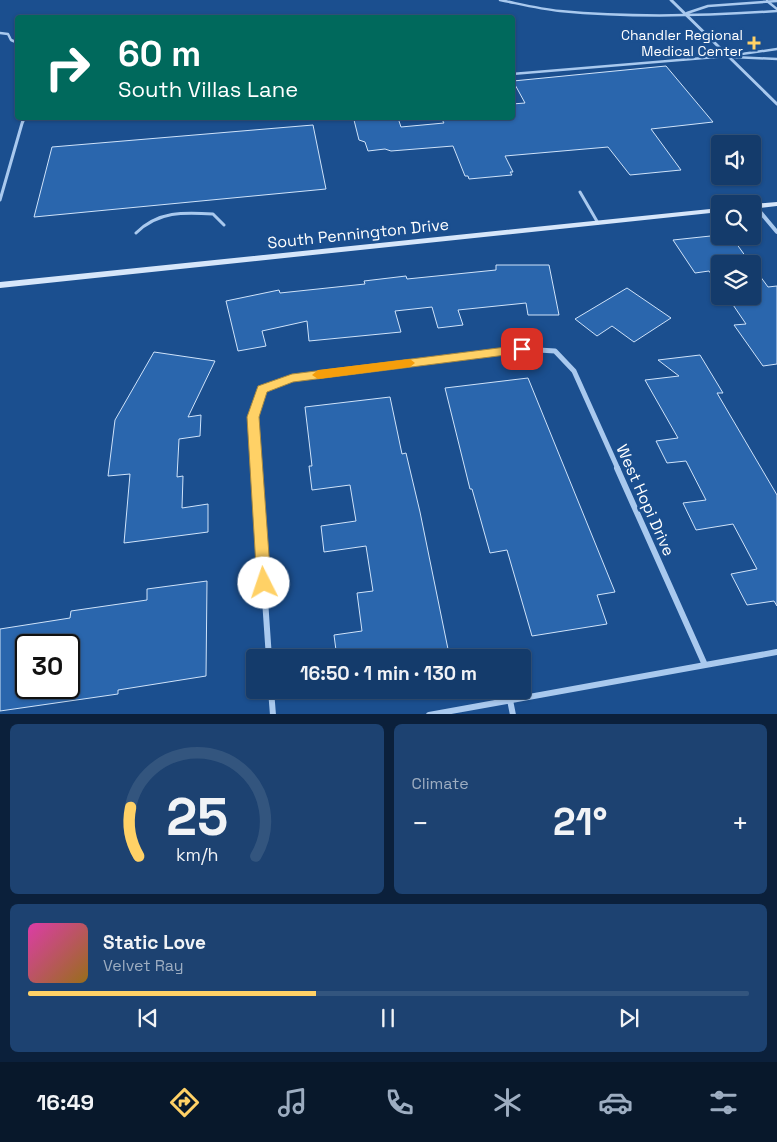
<!DOCTYPE html>
<html lang="en">
<head>
<meta charset="utf-8">
<style>
	body { margin:0; font-family:"Space Grotesk",sans-serif; background:#1d4271; color:#f1f3f6; height:100vh; display:flex; flex-direction:column; font-size:19px; white-space:nowrap }
	* { box-sizing:border-box; margin:0 }
	p { font-size:16px; color:#9dadc1 }
	.icon { flex:none; width:28px; height:28px; fill:none; stroke:currentColor; stroke-width:2; stroke-linecap:round; stroke-linejoin:round }
	.map { position:relative; height:714px; overflow:hidden }
	.sheet { display:flex; flex-direction:column; gap:10px; padding:10px; background:#0b203b; flex:1 }
	.sheet>* { flex:none }
	.banner { position:absolute; left:15px; top:15px; width:500px; height:105px; border-radius:5px; box-shadow:0 1px 4px #0004,0 0 0 1px #33557e; background:#00695c; color:#fff; overflow:hidden }
	.buttons { position:absolute; left:711px; top:135px; display:grid; gap:10px }
	.buttons a { display:grid; place-items:center; width:50px; height:50px; border-radius:5px; background:#143b6b; box-shadow:0 1px 4px #0004,0 0 0 1px #33557e; font-size:25px }
	.speed { position:absolute; left:15px; top:634px; display:flex; gap:10px; font-size:25px; font-weight:700; text-align:center }
	.speed>* { display:grid; place-content:center; width:65px; height:65px; border-radius:50%; background:#143b6b; box-shadow:0 1px 4px #0004,0 0 0 1px #33557e; line-height:1 }
	.speed .limit { border:2px solid #111; border-radius:8px; background:#fff; color:#111 }
	.pin { position:absolute; display:grid; place-items:center; width:42px; height:42px; color:#fff; margin:-21px; border-radius:10px; box-shadow:0 2px 8px #0006 }
	.me { position:absolute; width:55px; margin:-28px; rotate:356deg; stroke-linejoin:round; filter:drop-shadow(0 0 4px #0008) }
	.turn { display:flex; align-items:center; gap:18px; height:105px; padding:0 20px; font-size:22px }
	.turn .icon { width:65px; height:65px; stroke-width:2.5 }
	.turn b { display:block; font-size:35px; line-height:42px }
	.big { font-size:38px; font-weight:600; line-height:1.1 }
	.sheet .widget { flex:1; display:flex; flex-direction:column; justify-content:center; gap:8px; min-width:0; padding:0 18px; border-radius:8px; background:#1d4271 }
	.sheet .dial { align-items:center; gap:0 }
	.dial svg { height:130px; overflow:visible; fill:none; stroke:#33557e; stroke-width:7; stroke-linecap:round; text-anchor:middle }
	.dial text { fill:#f1f3f6; stroke:none }
	.song { display:flex; align-items:center; gap:15px }
	.cover { width:60px; height:60px; border-radius:8px; background:linear-gradient(135deg,hsl(320 70% 55%),hsl(40 70% 35%)) }
	.played { height:5px; border-radius:2px; background:linear-gradient(90deg,#ffd166 40%,#33557e 40%) }
	.keys { display:flex; justify-content:space-around; direction:ltr }
	.heat { display:flex; justify-content:space-between; align-items:center; font-size:28px; direction:ltr }
	.sheet .tiles { flex:1; display:grid; gap:10px; grid-template-columns:1fr 1fr }
	.widget:last-child { grid-column:span 2 }
	.trip { position:absolute; left:246px; top:649px; width:285px; height:50px; border-radius:5px; background:#143b6b; box-shadow:0 1px 4px #0004,0 0 0 1px #33557e; font-weight:600; line-height:50px; text-align:center }
	.dock { display:flex; height:80px; justify-content:space-around; align-items:center; background:#08182b; color:#9dadc1 }
	.dock .icon { width:35px; height:35px }
	.dock .active { color:#ffd166 }
	.dock b { font-size:22px; color:#f1f3f6 }
	.map>svg:first-child { display:block }
</style>
</head>
<body>
<div class="map">
<svg width="777" height="715" viewBox="0 0 777 715">
	<rect width="100%" height="100%" fill="#1b4f8f"/>
	<path fill="#2a66ad" stroke="#cfe3fa" fill-rule="evenodd" d="M666,66L713,122L651,129L681,170L630,175L608,147L505,156L513,172H510L512,175L469,179L468,176H465L453,146L391,151L385,149L368,151L365,142L359,140L354,120L356,118H398L401,127L444,123L441,118H512V104L525,103L513,81Z
		M313,125L326,189L34,217L52,147Z
		M720,235L731,236L751,264H720V287L709,271L695,273L673,240Z
		M496,265H549L559,315H528L526,303L458,310L463,325L438,328L432,307L395,311L401,332L309,341L307,321L262,331L266,346L238,351L226,301L279,290L280,293L365,284L364,281L406,276L407,279L496,270Z
		M752,265L768,287L777,286V364L763,366L734,325L746,324L727,296H752Z
		M627,288L671,318L634,342L612,326L597,336L575,319Z
		M154,352L215,361L188,417L201,415L200,436L179,439L177,477L183,476L182,508L208,504V532L124,543L130,474L108,476L115,420Z
		M700,355L723,393H717L777,495V606L774,601L747,605L731,574L757,569L733,524L696,530L683,503L706,500L686,461L667,463L656,441L678,438L645,380L679,376L658,360Z
		M528,378L615,592L597,595L607,624L532,636L507,550L490,553L472,489H470L445,388Z
		M390,397L402,454L406,453L420,512L449,654L426,658H337L334,635L362,631L357,593L373,591L366,546L324,552L321,526L356,521L350,485L312,490L309,466H312L305,407Z
		M207,581L206,676L118,690V694L0,711V629L70,618L71,611L147,600V589ZM26,645H69V688H26Z"/>
	<g fill="none" stroke-linecap="round" stroke-linejoin="round">
		<path stroke="#a9c9ee" stroke-width="2.5" d="M500,0C520,4 540,9 560,11C632,18 705,16 777,11
			M767,1L777,9
			M687,13L708,6L777,1
			M0,33L8,34L11,40L18,43
			M733,57L777,59
			M512,74L728,56L777,49
			M23,122L24,118"/>
		<path stroke="#a9c9ee" stroke-width="3" d="M580,192L598,223
			M0,200L23,120
			M136,233C158,211 184,212 213,214L224,225"/>
		<path stroke="#a9c9ee" stroke-width="3" d="M671,0L777,104"/>
		<path stroke="#a9c9ee" stroke-width="4" d="M756,207L777,232"/>
		<path stroke="#a9c9ee" stroke-width="5" d="M256,469L253,417L262,389L292,378L522,349L555,351L574,371L618,469"/>
		<path stroke="#a9c9ee" stroke-width="6" d="M256,468L269,658
			M617,468L705,665
			M271,690L273,715
			M510,700L513,715
			M429,715L777,652"/>
		<path fill="#d6e6fa" fill-rule="evenodd" d="M777,202V206L752,209V204Z
			M720,208V212L0,288V282Z"/>
	</g>
	<path fill="#ffd166" stroke="#a68842" d="M522,345L528,349L522,353L293,382L267,392L259,417L271,583L269,588L264,590L259,588L257,583L247,417L258,386L292,374Z"/>
	<path fill="#f59e0b" d="M410,359L415,363L410,367L318,379L312,375L318,370Z"/>
	<path fill="#ffd166" stroke="#1b4f8f" stroke-width="2" d="M751.5 35.5h5v5h5v5h-5v5h-5v-5h-5v-5h5z"/>
	<g text-anchor="middle" stroke-width="5" stroke-linejoin="round" paint-order="stroke">
		<g font-size="14" fill="#fff" stroke="#1b4f8f" text-anchor="end">
			<text x="743" y="40">Chandler Regional<tspan x="743" dy="16">Medical Center</tspan></text>
		</g>
		<g font-size="16" fill="#fff" stroke="#1b4f8f">
			<text transform="translate(358 233) rotate(-6)" y="6">South Pennington Drive</text>
			<text transform="translate(646 500) rotate(66)" y="6">West Hopi Drive</text>
		</g>
	</g>
</svg>
<div class="buttons">
<a><svg class="icon" aria-label="sound" viewBox="0 0 24 24"><path d="M4 9h4l5-4v14l-5-4H4zM17 9q2 3 0 6"/></svg></a>
<a><svg class="icon" aria-label="search" viewBox="0 0 24 24"><circle cx="10" cy="10" r="6"/><path d="M15 15l6 6"/></svg></a>
<a><svg class="icon" aria-label="layers" viewBox="0 0 24 24"><path d="M12 4l9 5-9 5-9-5zM3 14l9 5 9-5"/></svg></a>
</div>
<div class="speed"><div class="limit">30</div></div>
<div class="pin" style="left:522px;top:349px;background:#d93025"><svg class="icon" aria-label="arrive" viewBox="0 0 24 24"><path d="M6 21V4h12l-3 4 3 4H6"/></svg></div>
<svg class="me" style="left:264px;top:583px" viewBox="-20 -20 40 40"><circle r="19" fill="#fff"/><path d="M0-13L10 11 0 6-10 11z" fill="#ffd166"/></svg>
<div class="trip">16:50 · 1 min · 130 m</div>
<div class="banner">
<div class="turn"><svg class="icon" aria-label="right" viewBox="0 0 24 24"><path d="M7 20v-9h11M14 6l5 5-5 5"/></svg><div><b>60 m</b>South Villas Lane</div></div>
</div>
</div>
<section class="sheet">
<div class="tiles">
<div class="widget dial"><svg viewBox="0 0 100 80">
<path d="M14 69A42 42 0 1 1 86 69"/>
<path d="M14 69A42 42 0 0 1 9 39" stroke="#ffd166"/>
<text x="50" y="56" font-size="32" font-weight="700">25</text>
<text x="50" y="72" font-size="11">km/h</text>
</svg></div>
<div class="widget"><p>Climate</p>
<div class="heat"><a>−</a><b class="big">21°</b><a>+</a></div>
</div>
<div class="widget">
<div class="song"><i class="cover"></i><div><b>Static Love</b><p>Velvet Ray</p></div></div>
<div class="played"></div>
<div class="keys"><svg class="icon" aria-label="previous" viewBox="0 0 24 24"><path d="M18 5L8 12l10 7zM5 5v14"/></svg><svg class="icon" aria-label="pause" viewBox="0 0 24 24"><path d="M8 5v14M16 5v14"/></svg><svg class="icon" aria-label="next" viewBox="0 0 24 24"><path d="M6 5l10 7-10 7zM19 5v14"/></svg></div>
</div>
</div>
</section>
<nav class="dock">
<b>16:49</b>
<svg class="icon active" aria-label="directions" viewBox="0 0 24 24"><path d="M12 3l9 9-9 9-9-9zM9 14v-3h6M13 9l2 2-2 2"/></svg>
<svg class="icon" aria-label="music" viewBox="0 0 24 24"><path d="M9 18V5l10-2v13"/><circle cx="6" cy="18" r="3"/><circle cx="16" cy="16" r="3"/></svg>
<svg class="icon" aria-label="phone" viewBox="0 0 24 24"><path d="M5 4h4l2 5-3 2q2 4 5 5l2-3 5 2v4C11 20 4 13 5 4z"/></svg>
<svg class="icon" aria-label="climate" viewBox="0 0 24 24"><path d="M12 3v18M4 7l16 10M4 17L20 7"/></svg>
<svg class="icon" aria-label="car" viewBox="0 0 24 24"><path d="M5 17H2v-5l4-1 3-4h7l3 4 3 1v5h-3M9 17h6M6 11h13"/><circle cx="7" cy="17" r="2"/><circle cx="17" cy="17" r="2"/></svg>
<svg class="icon" aria-label="filters" viewBox="0 0 24 24"><path d="M4 7h16M4 17h16"/><circle cx="9" cy="7" r="2"/><circle cx="15" cy="17" r="2"/></svg>
</nav>
</body>
</html>
